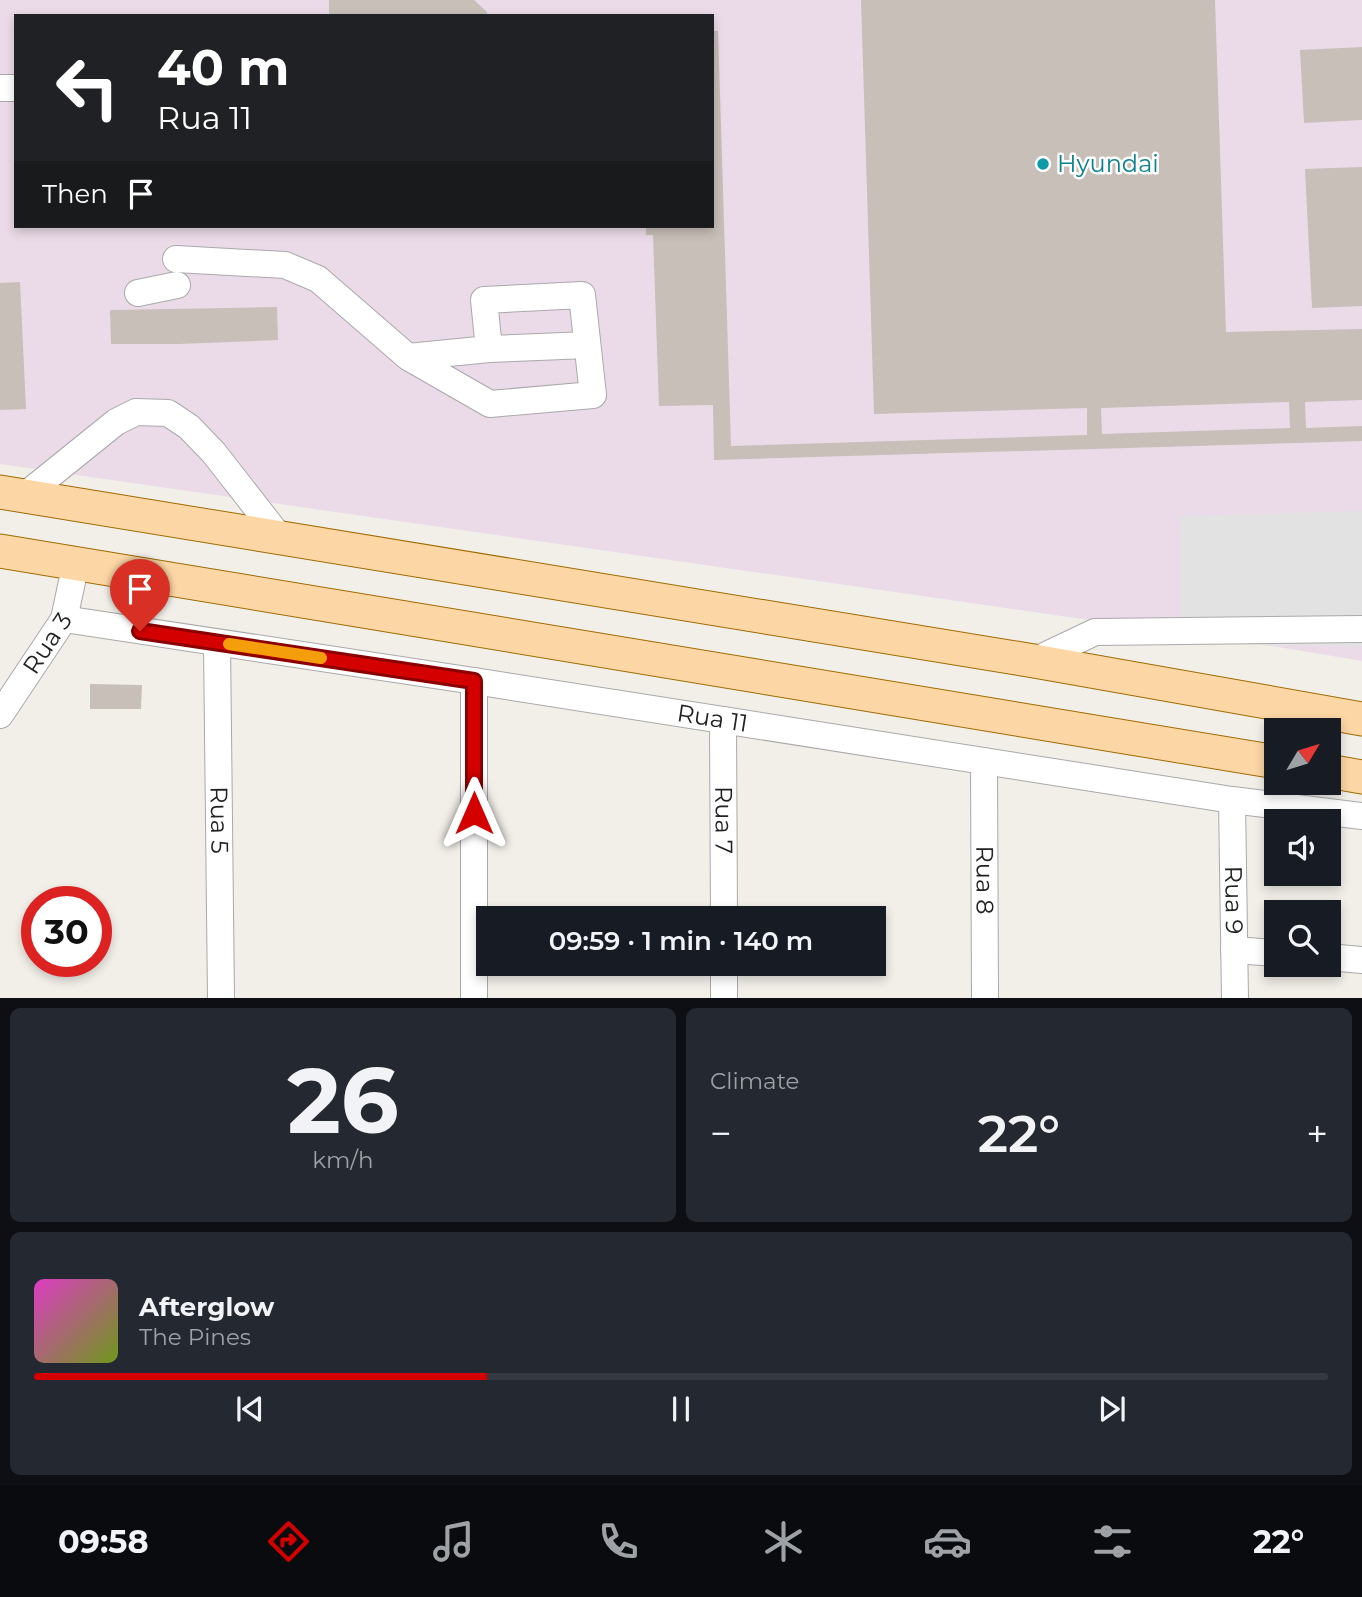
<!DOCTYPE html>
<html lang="en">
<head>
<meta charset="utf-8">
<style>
	body { margin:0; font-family:Montserrat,sans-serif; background:#242831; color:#f1f3f6; height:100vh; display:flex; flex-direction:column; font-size:26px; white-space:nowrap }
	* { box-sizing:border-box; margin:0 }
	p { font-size:23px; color:#9ea1a6 }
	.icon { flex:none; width:38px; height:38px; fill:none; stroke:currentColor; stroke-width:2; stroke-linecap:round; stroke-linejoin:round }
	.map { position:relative; height:998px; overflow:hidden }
	.sheet { display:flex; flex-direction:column; gap:10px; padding:10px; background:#0d0f14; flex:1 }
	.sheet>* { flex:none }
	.guide { position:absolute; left:14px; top:14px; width:700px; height:214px; border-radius:0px; box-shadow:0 4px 10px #0003; background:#202124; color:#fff; overflow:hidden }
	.needle { width:46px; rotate:52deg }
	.controls { position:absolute; left:1264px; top:718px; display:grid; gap:14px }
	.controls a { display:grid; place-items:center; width:77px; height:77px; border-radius:0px; background:#171b24; box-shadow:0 4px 10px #0003; font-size:35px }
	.speed { position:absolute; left:21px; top:886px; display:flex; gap:14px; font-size:35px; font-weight:700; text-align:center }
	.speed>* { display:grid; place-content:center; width:91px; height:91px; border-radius:50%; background:#171b24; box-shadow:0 4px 10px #0003; line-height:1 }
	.speed .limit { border:10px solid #d22; background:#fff; color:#111 }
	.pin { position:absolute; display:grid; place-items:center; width:60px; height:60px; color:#fff; margin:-72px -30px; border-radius:50% 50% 50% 0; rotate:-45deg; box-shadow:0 0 7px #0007 }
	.pin .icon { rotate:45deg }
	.me { position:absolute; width:77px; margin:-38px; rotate:0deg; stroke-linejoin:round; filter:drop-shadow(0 0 5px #0008) }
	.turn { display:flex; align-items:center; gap:24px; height:147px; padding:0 28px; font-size:32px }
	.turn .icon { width:91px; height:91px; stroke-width:2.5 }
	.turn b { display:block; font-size:49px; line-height:60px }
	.then { display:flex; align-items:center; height:66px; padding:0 28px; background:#0003; gap:14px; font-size:26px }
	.big { font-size:52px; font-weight:600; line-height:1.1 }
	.sheet .widget { flex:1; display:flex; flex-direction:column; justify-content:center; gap:10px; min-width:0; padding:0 24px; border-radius:10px; background:#242831 }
	.sheet .dial { align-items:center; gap:0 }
	.dial b { font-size:91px; line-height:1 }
	.song { display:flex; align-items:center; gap:21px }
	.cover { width:84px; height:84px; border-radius:10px; background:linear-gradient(135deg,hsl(310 70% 55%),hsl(80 70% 35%)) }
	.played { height:7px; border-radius:4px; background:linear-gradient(90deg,#d40000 35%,#363941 35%) }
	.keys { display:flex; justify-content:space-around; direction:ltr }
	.heat { display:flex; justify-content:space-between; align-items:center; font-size:38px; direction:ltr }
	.sheet .tiles { flex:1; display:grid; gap:10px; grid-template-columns:1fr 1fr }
	.widget:last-child { grid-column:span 2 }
	.trip { position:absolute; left:476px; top:906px; width:410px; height:70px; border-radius:0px; background:#171b24; box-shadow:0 4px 10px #0003; font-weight:600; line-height:70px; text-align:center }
	.tab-bar { display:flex; height:112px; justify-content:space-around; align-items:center; background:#090b0e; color:#9ea1a6 }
	.tab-bar .icon { width:49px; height:49px }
	.tab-bar .on { color:#d40000 }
	.tab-bar b { font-size:32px; color:#f1f3f6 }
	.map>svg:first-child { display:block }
</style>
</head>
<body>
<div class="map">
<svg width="1362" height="999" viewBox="0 0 1362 999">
	<rect width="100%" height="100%" fill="#f2efe9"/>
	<path fill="#ebdbe8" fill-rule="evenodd" d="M0,0H1362V661L1278,647L0,464ZM16,16H712V226H16Z"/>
	<path fill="#e2e2e2" d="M1362,511V647L1180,643L1181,516Z"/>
	<path fill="#c7bfb8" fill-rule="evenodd" d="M329,0H474L487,12V16H329Z
		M861,0H1215L1226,332L1362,329V400L1305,402L1306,428L1362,426V441L714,460L713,405L659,406L653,235H646V226H712V31H718L731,446L1087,435V408L874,414ZM1289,402L1290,428L1102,434L1101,408Z
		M1362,47V120L1304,123L1300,50Z
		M1362,167V306L1312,308L1305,169Z
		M20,282L26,409L0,410V283Z
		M277,307L278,340L178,344H111L110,310Z
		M90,684L142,685L141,709H90Z"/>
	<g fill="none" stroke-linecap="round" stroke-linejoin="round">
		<g stroke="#a9a9a9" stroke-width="28">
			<g id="minor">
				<path d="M0,88H16"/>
				<path d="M176,259L285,265L318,279L408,357L490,404L593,395L582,295L484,300L489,349L408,357"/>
				<path d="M138,293L177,285"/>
				<path d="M489,349L587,345"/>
				<path d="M23,497L116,422L136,412L168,413L189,427L214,453L281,539"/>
				<path id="s1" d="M64,619L474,681L1232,800L1362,816"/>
				<path id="s2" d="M217,643L221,999"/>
				<path d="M1034,661L1095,632L1362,629"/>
				<path id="s3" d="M0,715L64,619L76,563"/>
				<path id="s4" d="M723,720L724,919"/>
				<path id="s5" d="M984,761L985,999"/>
				<path id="s6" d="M1232,800L1235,999"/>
				<path d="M1234,950L1276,953"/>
				<path d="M1328,957L1362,960"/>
				<path d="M724,964V999"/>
				<path d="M474,999V681"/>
			</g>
		</g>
		<g stroke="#a06b00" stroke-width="35">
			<path id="major" d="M0,492L1034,661L1362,719
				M0,551L1276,762
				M1328,771L1362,777"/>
		</g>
		<use href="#minor" stroke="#fff" stroke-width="26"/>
		<use href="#major" stroke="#fcd6a4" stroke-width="33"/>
	</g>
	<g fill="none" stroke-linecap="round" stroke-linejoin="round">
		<g stroke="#8a0000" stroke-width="18">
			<path id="route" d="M140,631L474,681V813"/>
		</g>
		<use href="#route" stroke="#d40000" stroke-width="12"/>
		<path stroke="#f59e0b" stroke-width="12" d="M229,644L321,658"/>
	</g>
	<circle fill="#0f9aa8" stroke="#fff" stroke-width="2.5" cx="1043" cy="164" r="7"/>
	<g text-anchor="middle" stroke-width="5" stroke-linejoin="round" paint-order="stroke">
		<g font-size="24" fill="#0d838f" stroke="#fff" text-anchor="start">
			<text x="1057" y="172">Hyundai</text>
		</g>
		<g font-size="24" fill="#222" stroke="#fff">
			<text dy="8" stroke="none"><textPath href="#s3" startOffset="86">Rua 3</textPath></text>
			<text dy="8" stroke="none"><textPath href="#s1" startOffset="656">Rua 11</textPath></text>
			<text dy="8" stroke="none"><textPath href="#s4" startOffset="100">Rua 7</textPath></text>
			<text dy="8" stroke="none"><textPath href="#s2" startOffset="177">Rua 5</textPath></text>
			<text dy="8" stroke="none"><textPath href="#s5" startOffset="119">Rua 8</textPath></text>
			<text dy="8" stroke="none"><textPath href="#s6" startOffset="100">Rua 9</textPath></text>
		</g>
	</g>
</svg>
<div class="controls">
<a><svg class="needle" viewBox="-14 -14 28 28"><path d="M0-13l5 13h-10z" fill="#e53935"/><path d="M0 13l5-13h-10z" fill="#9ea1a6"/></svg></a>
<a><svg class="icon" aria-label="sound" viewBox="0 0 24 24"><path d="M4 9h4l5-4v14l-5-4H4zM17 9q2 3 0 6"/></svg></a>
<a><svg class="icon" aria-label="search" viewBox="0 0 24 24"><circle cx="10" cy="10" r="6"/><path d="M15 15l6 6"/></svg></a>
</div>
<div class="speed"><div class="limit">30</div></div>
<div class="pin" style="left:140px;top:631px;background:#d93025"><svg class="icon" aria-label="arrive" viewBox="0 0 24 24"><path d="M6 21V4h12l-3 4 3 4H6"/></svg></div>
<svg class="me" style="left:474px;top:813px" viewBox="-20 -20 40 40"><path d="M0-17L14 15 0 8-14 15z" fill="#d40000" stroke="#fff" stroke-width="4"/></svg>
<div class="trip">09:59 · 1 min · 140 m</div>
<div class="guide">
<div class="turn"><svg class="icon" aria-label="left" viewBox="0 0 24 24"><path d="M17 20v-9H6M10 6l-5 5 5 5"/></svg><div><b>40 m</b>Rua 11</div></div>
<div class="then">Then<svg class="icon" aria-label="arrive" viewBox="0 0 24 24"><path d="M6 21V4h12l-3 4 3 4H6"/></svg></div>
</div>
</div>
<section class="sheet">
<div class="tiles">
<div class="widget dial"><b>26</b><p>km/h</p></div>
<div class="widget"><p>Climate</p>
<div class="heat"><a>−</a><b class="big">22°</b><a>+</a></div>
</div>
<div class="widget">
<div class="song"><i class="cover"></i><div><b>Afterglow</b><p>The Pines</p></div></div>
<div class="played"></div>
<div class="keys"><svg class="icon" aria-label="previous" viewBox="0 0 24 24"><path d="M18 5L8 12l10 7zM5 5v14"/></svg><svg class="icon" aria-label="pause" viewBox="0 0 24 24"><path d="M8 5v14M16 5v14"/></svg><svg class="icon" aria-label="next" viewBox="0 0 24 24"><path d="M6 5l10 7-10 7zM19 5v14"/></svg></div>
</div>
</div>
</section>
<nav class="tab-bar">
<b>09:58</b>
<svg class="icon on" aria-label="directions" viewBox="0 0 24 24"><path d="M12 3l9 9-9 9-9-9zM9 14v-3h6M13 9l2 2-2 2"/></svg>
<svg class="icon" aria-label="music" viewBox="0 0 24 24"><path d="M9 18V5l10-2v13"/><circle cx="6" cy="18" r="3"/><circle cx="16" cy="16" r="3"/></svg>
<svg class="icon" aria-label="phone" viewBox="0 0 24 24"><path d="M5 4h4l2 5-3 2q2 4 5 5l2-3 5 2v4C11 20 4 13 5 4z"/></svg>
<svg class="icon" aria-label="climate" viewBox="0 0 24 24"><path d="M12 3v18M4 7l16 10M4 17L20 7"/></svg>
<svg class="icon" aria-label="car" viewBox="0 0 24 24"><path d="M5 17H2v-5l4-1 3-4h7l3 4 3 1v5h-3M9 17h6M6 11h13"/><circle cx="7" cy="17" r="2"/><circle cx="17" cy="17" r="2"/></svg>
<svg class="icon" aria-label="filters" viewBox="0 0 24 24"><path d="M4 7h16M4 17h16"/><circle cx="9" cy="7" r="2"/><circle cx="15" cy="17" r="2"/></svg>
<b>22°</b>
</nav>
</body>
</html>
